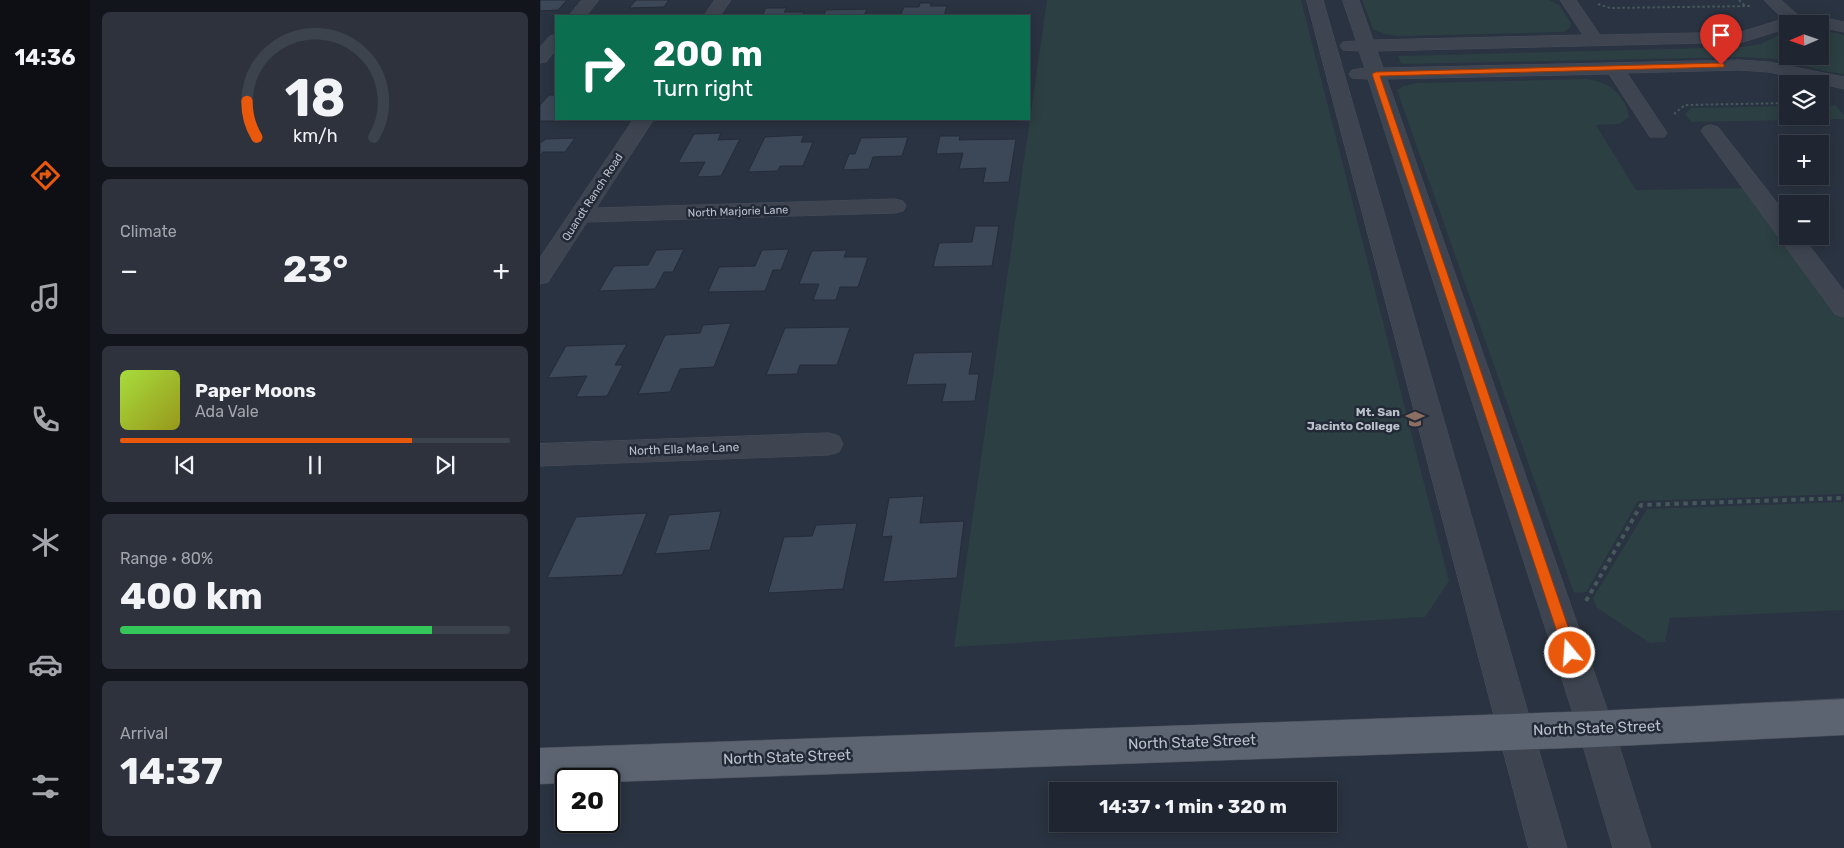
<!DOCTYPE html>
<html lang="en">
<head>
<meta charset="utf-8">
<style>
	body { margin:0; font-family:Rubik,sans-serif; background:#2d323d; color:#f1f3f6; height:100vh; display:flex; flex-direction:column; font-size:19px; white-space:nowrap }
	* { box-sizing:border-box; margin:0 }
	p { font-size:16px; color:#a2a5ab }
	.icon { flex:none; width:28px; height:28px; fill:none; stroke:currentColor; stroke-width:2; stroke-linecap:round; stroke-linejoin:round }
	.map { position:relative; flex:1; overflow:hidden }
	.panel { display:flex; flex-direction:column; gap:12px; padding:12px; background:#12151b; width:450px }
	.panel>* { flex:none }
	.hud { position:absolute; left:15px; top:15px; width:475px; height:105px; border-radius:0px; box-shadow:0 2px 12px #0003,0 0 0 1px #3d434d; background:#0b6e4f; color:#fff; overflow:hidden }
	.needle { width:32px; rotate:268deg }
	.buttons { position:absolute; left:1239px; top:15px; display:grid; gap:10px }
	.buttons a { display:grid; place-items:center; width:50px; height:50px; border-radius:0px; background:#202631; box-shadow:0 2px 12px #0003,0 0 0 1px #3d434d; font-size:25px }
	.speed { position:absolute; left:15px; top:768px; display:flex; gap:10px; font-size:25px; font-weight:700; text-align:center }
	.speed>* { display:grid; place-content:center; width:65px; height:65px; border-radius:50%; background:#202631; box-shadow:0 2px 12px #0003,0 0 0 1px #3d434d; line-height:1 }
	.speed .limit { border:2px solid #111; border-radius:8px; background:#fff; color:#111 }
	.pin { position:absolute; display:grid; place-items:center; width:42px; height:42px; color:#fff; margin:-51px -21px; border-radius:50% 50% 50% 0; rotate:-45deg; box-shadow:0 0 5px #0007 }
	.pin .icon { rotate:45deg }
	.me { position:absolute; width:55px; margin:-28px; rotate:342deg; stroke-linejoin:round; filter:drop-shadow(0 0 4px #0008) }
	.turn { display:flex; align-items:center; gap:18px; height:105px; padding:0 15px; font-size:22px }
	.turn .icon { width:65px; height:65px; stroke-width:2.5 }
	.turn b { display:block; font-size:35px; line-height:42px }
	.big { font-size:38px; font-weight:700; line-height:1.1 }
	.panel .tile { flex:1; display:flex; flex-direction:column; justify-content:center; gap:8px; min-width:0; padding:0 18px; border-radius:8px; background:#2d323d }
	.panel .dial { align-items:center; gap:0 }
	.dial svg { height:130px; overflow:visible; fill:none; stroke:#3d434d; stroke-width:7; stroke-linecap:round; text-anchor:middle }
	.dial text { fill:#f1f3f6; stroke:none }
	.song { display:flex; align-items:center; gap:15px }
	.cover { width:60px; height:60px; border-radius:8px; background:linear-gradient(135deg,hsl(80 70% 55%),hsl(60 70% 35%)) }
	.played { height:5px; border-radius:2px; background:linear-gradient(90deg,#ea580c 75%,#3d434d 75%) }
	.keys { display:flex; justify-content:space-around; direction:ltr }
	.heat { display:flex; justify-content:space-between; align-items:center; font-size:28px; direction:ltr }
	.charge { height:8px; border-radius:4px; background:linear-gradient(90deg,#34c759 80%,#3d434d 0) }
	.trip { position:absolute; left:509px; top:782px; width:288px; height:50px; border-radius:0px; background:#202631; box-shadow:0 2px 12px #0003,0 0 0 1px #3d434d; font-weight:700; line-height:50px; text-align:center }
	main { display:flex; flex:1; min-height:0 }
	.dock { display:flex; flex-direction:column; width:90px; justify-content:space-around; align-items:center; background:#0d0f14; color:#a2a5ab }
	.dock .icon { width:35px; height:35px }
	.dock .selected { color:#ea580c }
	.dock b { font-size:22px; color:#f1f3f6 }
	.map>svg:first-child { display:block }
</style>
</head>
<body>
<main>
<nav class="dock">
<b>14:36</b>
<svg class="icon selected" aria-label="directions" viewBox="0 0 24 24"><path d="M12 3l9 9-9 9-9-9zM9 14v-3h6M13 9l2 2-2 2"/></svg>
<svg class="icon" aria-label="music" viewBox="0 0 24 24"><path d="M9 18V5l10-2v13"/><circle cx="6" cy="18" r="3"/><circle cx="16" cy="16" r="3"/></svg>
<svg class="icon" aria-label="phone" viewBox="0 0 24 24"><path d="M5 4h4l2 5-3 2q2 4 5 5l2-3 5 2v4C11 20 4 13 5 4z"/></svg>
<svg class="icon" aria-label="climate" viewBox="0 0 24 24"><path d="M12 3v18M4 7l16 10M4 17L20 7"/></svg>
<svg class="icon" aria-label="car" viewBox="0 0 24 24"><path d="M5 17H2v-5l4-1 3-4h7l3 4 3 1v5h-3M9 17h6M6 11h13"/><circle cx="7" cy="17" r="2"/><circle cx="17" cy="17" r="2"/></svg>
<svg class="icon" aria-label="filters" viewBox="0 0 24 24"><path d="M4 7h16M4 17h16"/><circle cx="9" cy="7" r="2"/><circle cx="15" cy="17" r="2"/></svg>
</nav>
<section class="panel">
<div class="tile dial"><svg viewBox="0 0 100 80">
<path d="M14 69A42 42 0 1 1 86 69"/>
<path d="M14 69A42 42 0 0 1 8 47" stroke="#ea580c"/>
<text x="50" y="56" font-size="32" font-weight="700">18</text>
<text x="50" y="72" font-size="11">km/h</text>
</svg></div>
<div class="tile"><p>Climate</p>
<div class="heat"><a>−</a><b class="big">23°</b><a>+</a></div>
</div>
<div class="tile">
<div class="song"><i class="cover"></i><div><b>Paper Moons</b><p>Ada Vale</p></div></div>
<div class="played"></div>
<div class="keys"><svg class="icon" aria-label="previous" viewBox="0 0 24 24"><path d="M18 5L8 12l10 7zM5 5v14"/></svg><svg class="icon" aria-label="pause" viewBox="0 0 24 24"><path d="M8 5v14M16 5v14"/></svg><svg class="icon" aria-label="next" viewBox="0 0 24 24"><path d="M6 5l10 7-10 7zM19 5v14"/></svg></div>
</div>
<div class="tile"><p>Range · 80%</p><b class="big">400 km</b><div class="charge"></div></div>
<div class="tile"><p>Arrival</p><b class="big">14:37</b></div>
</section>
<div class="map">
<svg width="1304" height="848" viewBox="0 0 1304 848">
	<rect width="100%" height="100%" fill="#2a3341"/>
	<path fill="#2c3f42" d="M507,0H761L909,581L885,617L414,647Z
		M822,0H1009L1019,5L1031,23L1030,28L1023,32L860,36L844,34L833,29Z
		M1280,29L1304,35V74L1289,72L1236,59L1202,57L865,64L861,63L858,56L1201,47L1221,44L1247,31L1248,56H1280Z
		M1046,79C1068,81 1085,94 1089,117L1079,124L1056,125L1096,190L1208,188L1304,317V494L1098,501L1046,592L1034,593L857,90L863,86L877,83Z
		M1295,105L1304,115V119L1151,122L1145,114L1151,108L1247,106L1248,116H1280V106Z
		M1304,502V610L1130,618L1125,642L1110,643L1056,607L1053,598L1107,509Z"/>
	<path fill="#3c4757" stroke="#252c39" d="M0,0H27L18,10L0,11Z
		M96,0H129L124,7L89,8Z
		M380,3H392L390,6H407L404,16H360L364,7H379Z
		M226,8H247L244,12H264L262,16H222Z
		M327,9L324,16H283L286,10Z
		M9,95H16V119H26L25,121H0V105Z
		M181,133L178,140L200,139L181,176L157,177L165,162L138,163L154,134Z
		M264,135L261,142H273L263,166H240L238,171L208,172L225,137Z
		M400,136H420L419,140L476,139L469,182L443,183L446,168L419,169L423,153L396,154Z
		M368,137L362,156L333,157L329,169L303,170L309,154H315L321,138Z
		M35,138L25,152H3L0,156V143L6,139Z
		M435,226H459L452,266L393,267L399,243L432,242Z
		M144,249L133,272H124L115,289L59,291L74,266L108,265L116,250Z
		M249,249L241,270H233L225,291L168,292L179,267L215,266L222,250Z
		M307,250L304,257H328L318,287H300L296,300H273L279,284H259L272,251Z
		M191,323L174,367L140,369L130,392L98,394L125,335L160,333L163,325Z
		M310,327L297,365H260L257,374L226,375L245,328Z
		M87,344L75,365H83L67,396L36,397L47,376L8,378L26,346Z
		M433,352L429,374H439L435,401L402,402L406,384L366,385L374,353Z
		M384,496L380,523L424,521L417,578L343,582L352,536L342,537L349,498Z
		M181,511L170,550L115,554L129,515Z
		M107,513L82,575L7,578L36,517Z
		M317,523L303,589L228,593L244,537L272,536L276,525Z"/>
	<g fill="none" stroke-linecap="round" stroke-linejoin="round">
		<g stroke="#484e5a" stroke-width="1">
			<path id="minor" d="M42,0H59L46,16H29Z
				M175,0H191L180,16H164Z
				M767,0H783L1027,848H989Z
				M803,0H819L833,40L1043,35L1020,0H1036L1060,35L1201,32L1243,19L1224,0H1241L1259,16H1275L1304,22V32L1280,27V24H1248V28L1203,42L837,51L843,68L1199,60L1229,62L1304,77V89L1229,72L1199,70L1087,73L1127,133L1124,137H1110L1069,74L847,79L1074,729L1111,848H1073L1038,729L828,79L812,78L809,74L812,70L825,68L819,51L803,50L800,46L803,42L816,41Z
				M16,35V50L6,62L0,63V47L10,36Z
				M94,119H114L56,208L355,199L363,201L366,206L363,211L355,213L47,222L8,282L0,284V258Z
				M1171,125L1178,127L1248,217V236H1262L1304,291V317L1295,314L1161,131L1164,127Z
				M289,433L299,436L303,444L299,452L289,455L0,466V444Z"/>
		</g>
		<g stroke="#484e5a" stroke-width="1">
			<path id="major" d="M1304,699V735L1056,747L69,782V779H26V783L0,784V748L1056,711Z"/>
		</g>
		<path stroke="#45585a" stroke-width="2" stroke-dasharray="2.5 2.5" stroke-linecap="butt" d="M1199,0L1205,6
			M1058,4L1070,8L1212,6
			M1134,114L1145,105L1248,103"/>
		<path stroke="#45585a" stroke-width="4" stroke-dasharray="4.5 4.5" stroke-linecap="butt" d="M1046,601L1101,505L1304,498"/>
		<use href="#minor" fill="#3e4551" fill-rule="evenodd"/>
		<use href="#major" fill="#5c6471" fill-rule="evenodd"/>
	</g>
	<path fill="#ea580c" stroke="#983908" d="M1181,63L1184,64V67L840,76L1037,653L1035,658L1030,660L1026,658L1024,653L832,74L836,72Z"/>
	<defs>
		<g id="university-bare" transform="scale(1.5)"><path d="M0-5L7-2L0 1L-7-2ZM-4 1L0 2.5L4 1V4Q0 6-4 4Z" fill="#8d6e63" stroke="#232a37" stroke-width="2.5" paint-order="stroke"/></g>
	</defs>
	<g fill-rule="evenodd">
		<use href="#university-bare" x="875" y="419"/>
	</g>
	<g text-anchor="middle" stroke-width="5" stroke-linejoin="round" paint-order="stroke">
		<g font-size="11" fill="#bbc1cb" stroke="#232a37">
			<text transform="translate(52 197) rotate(-57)" y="4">Quandt Ranch Road</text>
			<text transform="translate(198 211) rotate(-2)" y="4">North Marjorie Lane</text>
		</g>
		<g font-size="12" font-weight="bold" fill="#bbc1cb" stroke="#232a37" text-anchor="end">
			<text x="860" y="416">Mt. San<tspan x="860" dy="14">Jacinto College</tspan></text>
		</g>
		<g font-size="12" fill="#bbc1cb" stroke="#232a37">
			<text transform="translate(144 449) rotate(-2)" y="4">North Ella Mae Lane</text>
		</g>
		<g font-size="15" fill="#bbc1cb" stroke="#232a37">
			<text transform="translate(1057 728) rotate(-2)" y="5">North State Street</text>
			<text transform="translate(652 742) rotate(-2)" y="5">North State Street</text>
			<text transform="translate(247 757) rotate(-2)" y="5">North State Street</text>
		</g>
	</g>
</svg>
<div class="buttons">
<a><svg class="needle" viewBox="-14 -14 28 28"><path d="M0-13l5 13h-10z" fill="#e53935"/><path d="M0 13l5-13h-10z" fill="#a2a5ab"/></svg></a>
<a><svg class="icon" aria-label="layers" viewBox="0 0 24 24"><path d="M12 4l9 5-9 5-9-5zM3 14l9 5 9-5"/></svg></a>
<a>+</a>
<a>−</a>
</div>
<div class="speed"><div class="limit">20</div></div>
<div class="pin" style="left:1181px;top:65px;background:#d93025"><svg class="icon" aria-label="arrive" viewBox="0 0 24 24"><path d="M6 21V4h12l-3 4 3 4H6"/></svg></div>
<svg class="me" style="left:1030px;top:653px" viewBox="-20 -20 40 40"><circle r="17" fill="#ea580c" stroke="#fff" stroke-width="3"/><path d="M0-11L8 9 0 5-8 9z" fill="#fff"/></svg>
<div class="trip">14:37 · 1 min · 320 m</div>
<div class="hud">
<div class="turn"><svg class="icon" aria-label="right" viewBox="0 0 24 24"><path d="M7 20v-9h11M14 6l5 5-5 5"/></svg><div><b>200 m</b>Turn right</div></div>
</div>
</div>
</main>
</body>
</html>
